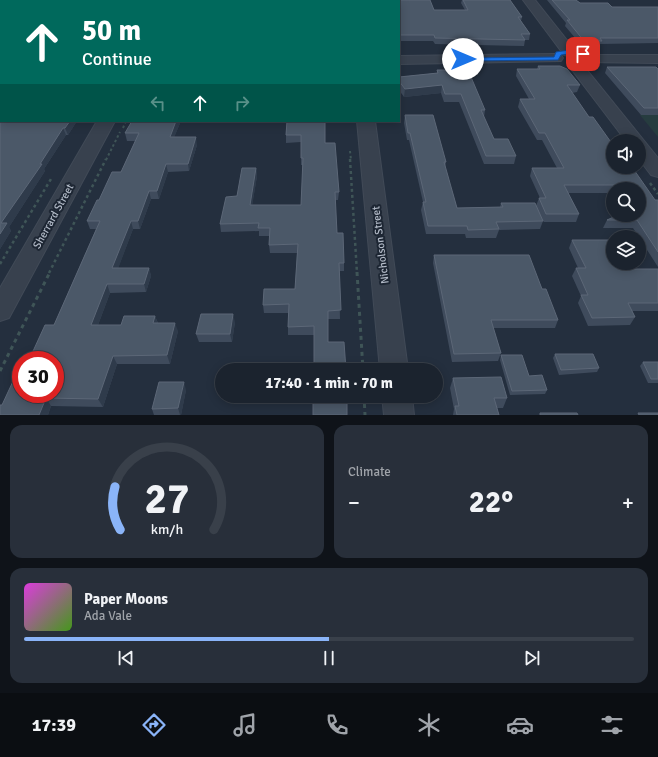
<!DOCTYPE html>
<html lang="en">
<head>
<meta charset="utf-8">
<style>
	body { margin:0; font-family:Signika,sans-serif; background:#282f3a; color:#f1f3f6; height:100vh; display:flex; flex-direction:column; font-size:15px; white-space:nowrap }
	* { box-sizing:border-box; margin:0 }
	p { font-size:13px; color:#a0a4aa }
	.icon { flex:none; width:22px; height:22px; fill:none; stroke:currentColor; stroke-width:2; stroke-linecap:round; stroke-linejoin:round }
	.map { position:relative; height:415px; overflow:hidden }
	.panel { display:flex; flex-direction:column; gap:10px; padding:10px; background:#0f1319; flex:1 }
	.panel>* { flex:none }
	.banner { position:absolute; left:0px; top:0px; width:400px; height:122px; box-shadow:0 2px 10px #0003,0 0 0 1px #39404a; background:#00695c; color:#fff; overflow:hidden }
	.tools { position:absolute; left:606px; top:134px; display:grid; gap:8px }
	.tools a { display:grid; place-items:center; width:40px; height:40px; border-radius:50%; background:#1b232e; box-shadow:0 2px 10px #0003,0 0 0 1px #39404a; font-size:20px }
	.speed { position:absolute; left:12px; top:351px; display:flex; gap:8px; font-size:20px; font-weight:700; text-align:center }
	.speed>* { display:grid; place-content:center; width:52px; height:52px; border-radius:50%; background:#1b232e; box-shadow:0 2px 10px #0003,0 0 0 1px #39404a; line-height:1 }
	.speed .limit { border:6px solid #d22; background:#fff; color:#111 }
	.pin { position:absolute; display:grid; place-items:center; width:34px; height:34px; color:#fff; margin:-17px; border-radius:8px; box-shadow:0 2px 6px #0006 }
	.me { position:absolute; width:44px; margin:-22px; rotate:90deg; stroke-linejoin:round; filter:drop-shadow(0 0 3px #0008) }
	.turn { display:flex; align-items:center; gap:14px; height:84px; padding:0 16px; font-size:18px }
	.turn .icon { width:52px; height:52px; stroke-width:2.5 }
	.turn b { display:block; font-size:28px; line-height:34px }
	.lanes { display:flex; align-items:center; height:38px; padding:0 16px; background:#0003; justify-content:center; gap:20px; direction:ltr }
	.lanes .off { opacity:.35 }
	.big { font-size:30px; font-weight:800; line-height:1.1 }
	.panel .widget { flex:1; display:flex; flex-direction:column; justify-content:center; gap:6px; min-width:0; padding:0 14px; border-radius:12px; background:#282f3a }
	.panel .dial { align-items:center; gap:0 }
	.dial svg { height:104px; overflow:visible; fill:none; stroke:#39404a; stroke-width:7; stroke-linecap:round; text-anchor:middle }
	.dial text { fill:#f1f3f6; stroke:none }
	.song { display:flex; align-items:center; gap:12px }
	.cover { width:48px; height:48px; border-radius:6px; background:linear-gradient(135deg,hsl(300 70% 55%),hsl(100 70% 35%)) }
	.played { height:4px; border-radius:2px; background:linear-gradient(90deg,#8ab4f8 50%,#39404a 50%) }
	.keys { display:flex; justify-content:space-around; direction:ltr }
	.heat { display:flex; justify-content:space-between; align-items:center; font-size:22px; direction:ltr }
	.panel .tiles { flex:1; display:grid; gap:10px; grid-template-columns:1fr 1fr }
	.widget:last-child { grid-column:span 2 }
	.trip { position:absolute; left:215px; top:363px; width:228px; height:40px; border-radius:20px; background:#1b232e; box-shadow:0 2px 10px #0003,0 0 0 1px #39404a; font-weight:800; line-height:40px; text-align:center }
	.menu { display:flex; height:64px; justify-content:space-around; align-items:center; background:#0b0e12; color:#a0a4aa }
	.menu .icon { width:28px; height:28px }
	.menu .selected { color:#8ab4f8 }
	.menu b { font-size:18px; color:#f1f3f6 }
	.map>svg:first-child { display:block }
</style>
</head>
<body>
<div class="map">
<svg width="658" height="415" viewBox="0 0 658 415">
	<rect width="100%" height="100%" fill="#242f3e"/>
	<path fill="#263c3f" d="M640,115H658V137Z"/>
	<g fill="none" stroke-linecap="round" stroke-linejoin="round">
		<g stroke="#414a57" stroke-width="2">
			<path id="minor" d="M352,0H364V1H352Z
				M523,0H535L574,49L576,52L574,55L569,56L564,55Z
				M556,54L561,55L563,58L561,61L399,64V56Z
				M590,55H658V63L585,62L583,59L585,56Z
				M577,63L582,64L658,158V177L651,175L639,159V141H626L572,70L570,67L572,64Z
				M0,78H1V88H0Z
				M97,121H115L9,318L0,321V288Z
				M357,121H375L408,370H380Z
				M382,396H412L414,415H384Z"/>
		</g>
		<path stroke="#3f5557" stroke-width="2" stroke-dasharray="2.5 2.5" stroke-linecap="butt" d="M123,128L126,121
			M350,151L351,160
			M106,160L120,132"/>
		<path stroke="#3f5557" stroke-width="2.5" stroke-dasharray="3 3" stroke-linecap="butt" d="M350,159L357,273
			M650,183L658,194
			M0,264L51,179
			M49,273L106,159"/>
		<path stroke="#3f5557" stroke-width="3" stroke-dasharray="4 4" stroke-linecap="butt" d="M357,272L363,370
			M0,371L50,272
			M364,396L365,415"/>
		<use href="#minor" fill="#38414e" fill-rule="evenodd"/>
	</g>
	<path fill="#3f4b5c" d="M378,0H430L434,10H465L461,3L462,0H510L522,17L521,21L530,34L529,40H525L524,46L435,44L433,41H399V1H378Z
		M547,0H576L580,3L612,7H658V43L600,44V46H582L565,26L566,23Z
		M538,66L580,85L577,92L572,93L613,167L655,200H658V267L633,228H603L607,220L639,215V189H613V193H568L579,214L576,222H544L543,221L540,229L499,230L496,238H466L465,234H426L421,210L423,202L409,140H407L404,123L405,115L446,162L445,168L457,208L500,207L501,203L536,206L539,198H540L530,176L532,168H557L542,140H537L518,107L520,99H529L516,76L517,69H537Z
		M607,67L658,69V115H641L605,73Z
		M437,70L485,110L484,117L494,139L516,156L514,164H484L459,102H444L441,93L404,97L399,90V77L437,73Z
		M1,121H77L68,135H66L44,169L45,171L9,227L11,231L0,249Z
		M132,121H181L174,137L197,145L189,171L168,172L159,199H151L140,229H133L118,268H149L151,276L146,292L110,293L98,325H121L155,316L158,323L178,331L170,364H117L103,407L51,406L48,415H0L2,405L21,394L54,325L96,229H90L87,221L99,200L121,172L135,141H127L125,133Z
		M287,121L325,143L339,192L338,200H335L337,233L344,263V271H339L340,319H328V342L346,370L314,335H288V313H264L263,305L295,289L297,253H270L269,245L270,236H259V231L221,232L220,224L237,196L256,168L257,176L252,205H301L303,165H301V142L286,143V135Z
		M572,240L626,269H658V311H632L635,317L630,325L588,326L578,303L581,296L572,276L576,268H578L569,248Z
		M434,255L542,289L558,320L555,328H493L501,353L498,361L452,362L433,263Z
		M235,322L232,342H199L196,334Z
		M555,354L599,368L597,372L559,375L553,358Z
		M501,355L547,390L545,394L510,395L500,360Z
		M643,362H658V383H648L640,366Z
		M453,378L507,398L503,408H497L499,415H453L454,409L450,388Z
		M186,390L181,415H154L152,409Z"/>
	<path fill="#2f3b4b" d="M442,85L441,93L404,97L405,89Z
		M70,121H77L68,135L65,128Z
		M176,121H181L171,145L170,137Z
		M63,128L66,135L44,169L45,171L9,227L11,231L0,249V234L1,223Z
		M196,137L197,145L189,171L188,164Z
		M166,164L168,172L159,199L157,191Z
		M256,168L257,176L251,213L250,205Z
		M149,191L151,199L140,229L138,221Z
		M131,221L133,229L115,277L112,268Z
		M149,268L151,276L146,292L144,284Z
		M107,284L110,293L95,333L91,325Z
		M233,314L235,322L232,342L230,334Z
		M155,316L158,324L153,323Z
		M175,323L178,331L170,364L167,355Z
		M113,356L117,364L103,407L98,399Z
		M184,382L186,390L181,415H180L178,408Z
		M46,398L51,406L48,415H39Z"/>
	<path fill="#4b5868" stroke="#5c6777" d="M23,0H154L153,1H22Z
		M196,0H249V1H195Z
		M308,0H329V1H308Z
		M379,0H430L434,10H468L463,0H510L522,17H518L530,34H521L525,40L435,38L434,35H399V1H379Z
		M552,0H576L580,3H608L612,7H658V38H600L602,41H584L567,20H570Z
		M538,66H560L567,69L580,85H567L589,117H593L613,145V167H632L655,200H658V252L637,220H607L618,215H639V206L644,204L639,198V189H632L629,185H564L579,214H546L539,198H546L532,168H564L545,133H539L520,99H535L517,69H540Z
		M607,67H656L658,69V108H644Z
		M437,70H468L485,110H481L494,139H508L516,156H486L461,94H445L442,85L405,89L399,81V77L438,73Z
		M1,85V121H70L65,128H63L40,164H42L1,223H7L0,234V87Z
		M405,115H433L446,162H444L457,208L503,207L501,203H535L543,221L496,222L499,229L468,230L467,226H428L423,202H426L410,133H408Z
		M132,121H176L170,137H196L188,164H166L157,191H149L138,221H131L112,268H149L144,284H107L91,325H121L124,316H155L153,323H175L167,355L113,356L98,399L46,398L39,415H0V405H2L21,364V394H55V360H29L45,325H54L100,221H87L97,200H99L112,172H121L139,133H125Z
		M287,121H325V143H335L339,192H335L337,233H343L344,263H339L341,310L328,311V342H344L346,370H314V326L288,327L289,304L263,305L264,289H295L298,244L269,245L270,228H258L259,223L220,224L226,197L237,196L242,168H256L250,205H301L303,158H301V135H286Z
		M572,240H609L613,247V263H622L626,269H658V303H628L635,317L592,318L581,295H588L576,268H586Z
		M434,255H529L542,289H546L558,320H491L501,353L454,354Z
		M201,314H233L230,334H196Z
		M555,354H593L599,368L561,370Z
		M501,355H522L529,376L542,375L547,390L512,391Z
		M643,362H658V379H651Z
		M501,377L507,398H494L499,415H457L455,406H459L453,378Z
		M159,382H184L178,408L152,409Z
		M313,396H347V415H313Z
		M540,413H577L578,415H540Z
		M638,413H658V415H639Z"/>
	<path fill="#1a73e8" stroke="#114b97" d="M569,50L586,54L583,56L569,54L561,55L558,60H556L463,61L460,59L463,58L554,57L556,52Z"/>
	<g text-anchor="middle" stroke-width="4" stroke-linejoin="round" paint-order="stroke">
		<g font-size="11" fill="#b4bcc9" stroke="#1d2633">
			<text transform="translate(53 216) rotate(-61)" y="4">Sherrard Street</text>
			<text transform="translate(380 245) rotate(-97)" y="4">Nicholson Street</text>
		</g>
	</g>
</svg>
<div class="tools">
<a><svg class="icon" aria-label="sound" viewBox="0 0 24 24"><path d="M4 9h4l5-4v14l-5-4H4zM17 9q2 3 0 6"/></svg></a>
<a><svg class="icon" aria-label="search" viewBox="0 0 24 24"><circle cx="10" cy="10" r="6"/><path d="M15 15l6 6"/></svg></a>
<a><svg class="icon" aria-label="layers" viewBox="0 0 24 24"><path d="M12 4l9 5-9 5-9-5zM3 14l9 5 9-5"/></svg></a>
</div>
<div class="speed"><div class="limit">30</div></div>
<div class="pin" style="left:583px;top:54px;background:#d93025"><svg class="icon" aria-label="arrive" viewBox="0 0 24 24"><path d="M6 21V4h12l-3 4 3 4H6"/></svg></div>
<svg class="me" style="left:463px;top:59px" viewBox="-20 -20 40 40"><circle r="19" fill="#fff"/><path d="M0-13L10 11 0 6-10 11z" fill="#1a73e8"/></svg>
<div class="trip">17:40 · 1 min · 70 m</div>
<div class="banner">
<div class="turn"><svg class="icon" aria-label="ahead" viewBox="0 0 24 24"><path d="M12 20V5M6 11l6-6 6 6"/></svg><div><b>50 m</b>Continue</div></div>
<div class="lanes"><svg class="icon off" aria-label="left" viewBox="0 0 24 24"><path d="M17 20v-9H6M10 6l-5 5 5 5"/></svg><svg class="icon" aria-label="ahead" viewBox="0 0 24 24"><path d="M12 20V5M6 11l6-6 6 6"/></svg><svg class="icon off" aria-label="right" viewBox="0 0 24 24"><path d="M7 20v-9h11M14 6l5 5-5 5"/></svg></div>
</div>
</div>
<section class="panel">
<div class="tiles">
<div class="widget dial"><svg viewBox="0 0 100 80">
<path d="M14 69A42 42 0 1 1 86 69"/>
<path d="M14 69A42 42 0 0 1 10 36" stroke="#8ab4f8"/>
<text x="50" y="56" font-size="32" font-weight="700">27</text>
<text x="50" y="72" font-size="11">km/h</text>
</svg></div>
<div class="widget"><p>Climate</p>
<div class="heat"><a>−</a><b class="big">22°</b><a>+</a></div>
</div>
<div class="widget">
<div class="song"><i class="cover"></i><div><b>Paper Moons</b><p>Ada Vale</p></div></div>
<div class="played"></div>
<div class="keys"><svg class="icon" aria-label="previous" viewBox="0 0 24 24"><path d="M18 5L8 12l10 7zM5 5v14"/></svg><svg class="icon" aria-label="pause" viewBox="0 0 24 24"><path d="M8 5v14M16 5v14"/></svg><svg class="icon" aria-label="next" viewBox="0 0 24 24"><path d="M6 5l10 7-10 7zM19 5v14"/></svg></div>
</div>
</div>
</section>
<nav class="menu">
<b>17:39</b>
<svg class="icon selected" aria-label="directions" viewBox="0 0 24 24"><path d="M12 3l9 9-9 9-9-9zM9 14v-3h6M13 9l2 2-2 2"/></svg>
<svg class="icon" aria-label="music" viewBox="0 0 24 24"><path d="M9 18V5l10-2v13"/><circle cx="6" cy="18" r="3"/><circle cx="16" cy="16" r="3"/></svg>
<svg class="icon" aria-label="phone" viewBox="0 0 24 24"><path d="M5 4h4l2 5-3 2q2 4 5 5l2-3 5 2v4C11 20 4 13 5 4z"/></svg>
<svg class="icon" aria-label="climate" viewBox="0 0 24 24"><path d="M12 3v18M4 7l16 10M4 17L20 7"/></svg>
<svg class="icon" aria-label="car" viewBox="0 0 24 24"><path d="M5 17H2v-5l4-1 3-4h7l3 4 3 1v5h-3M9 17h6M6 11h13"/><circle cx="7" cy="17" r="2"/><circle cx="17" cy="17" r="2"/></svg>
<svg class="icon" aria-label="filters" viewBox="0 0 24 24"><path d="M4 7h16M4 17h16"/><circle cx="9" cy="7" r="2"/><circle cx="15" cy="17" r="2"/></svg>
</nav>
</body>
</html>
